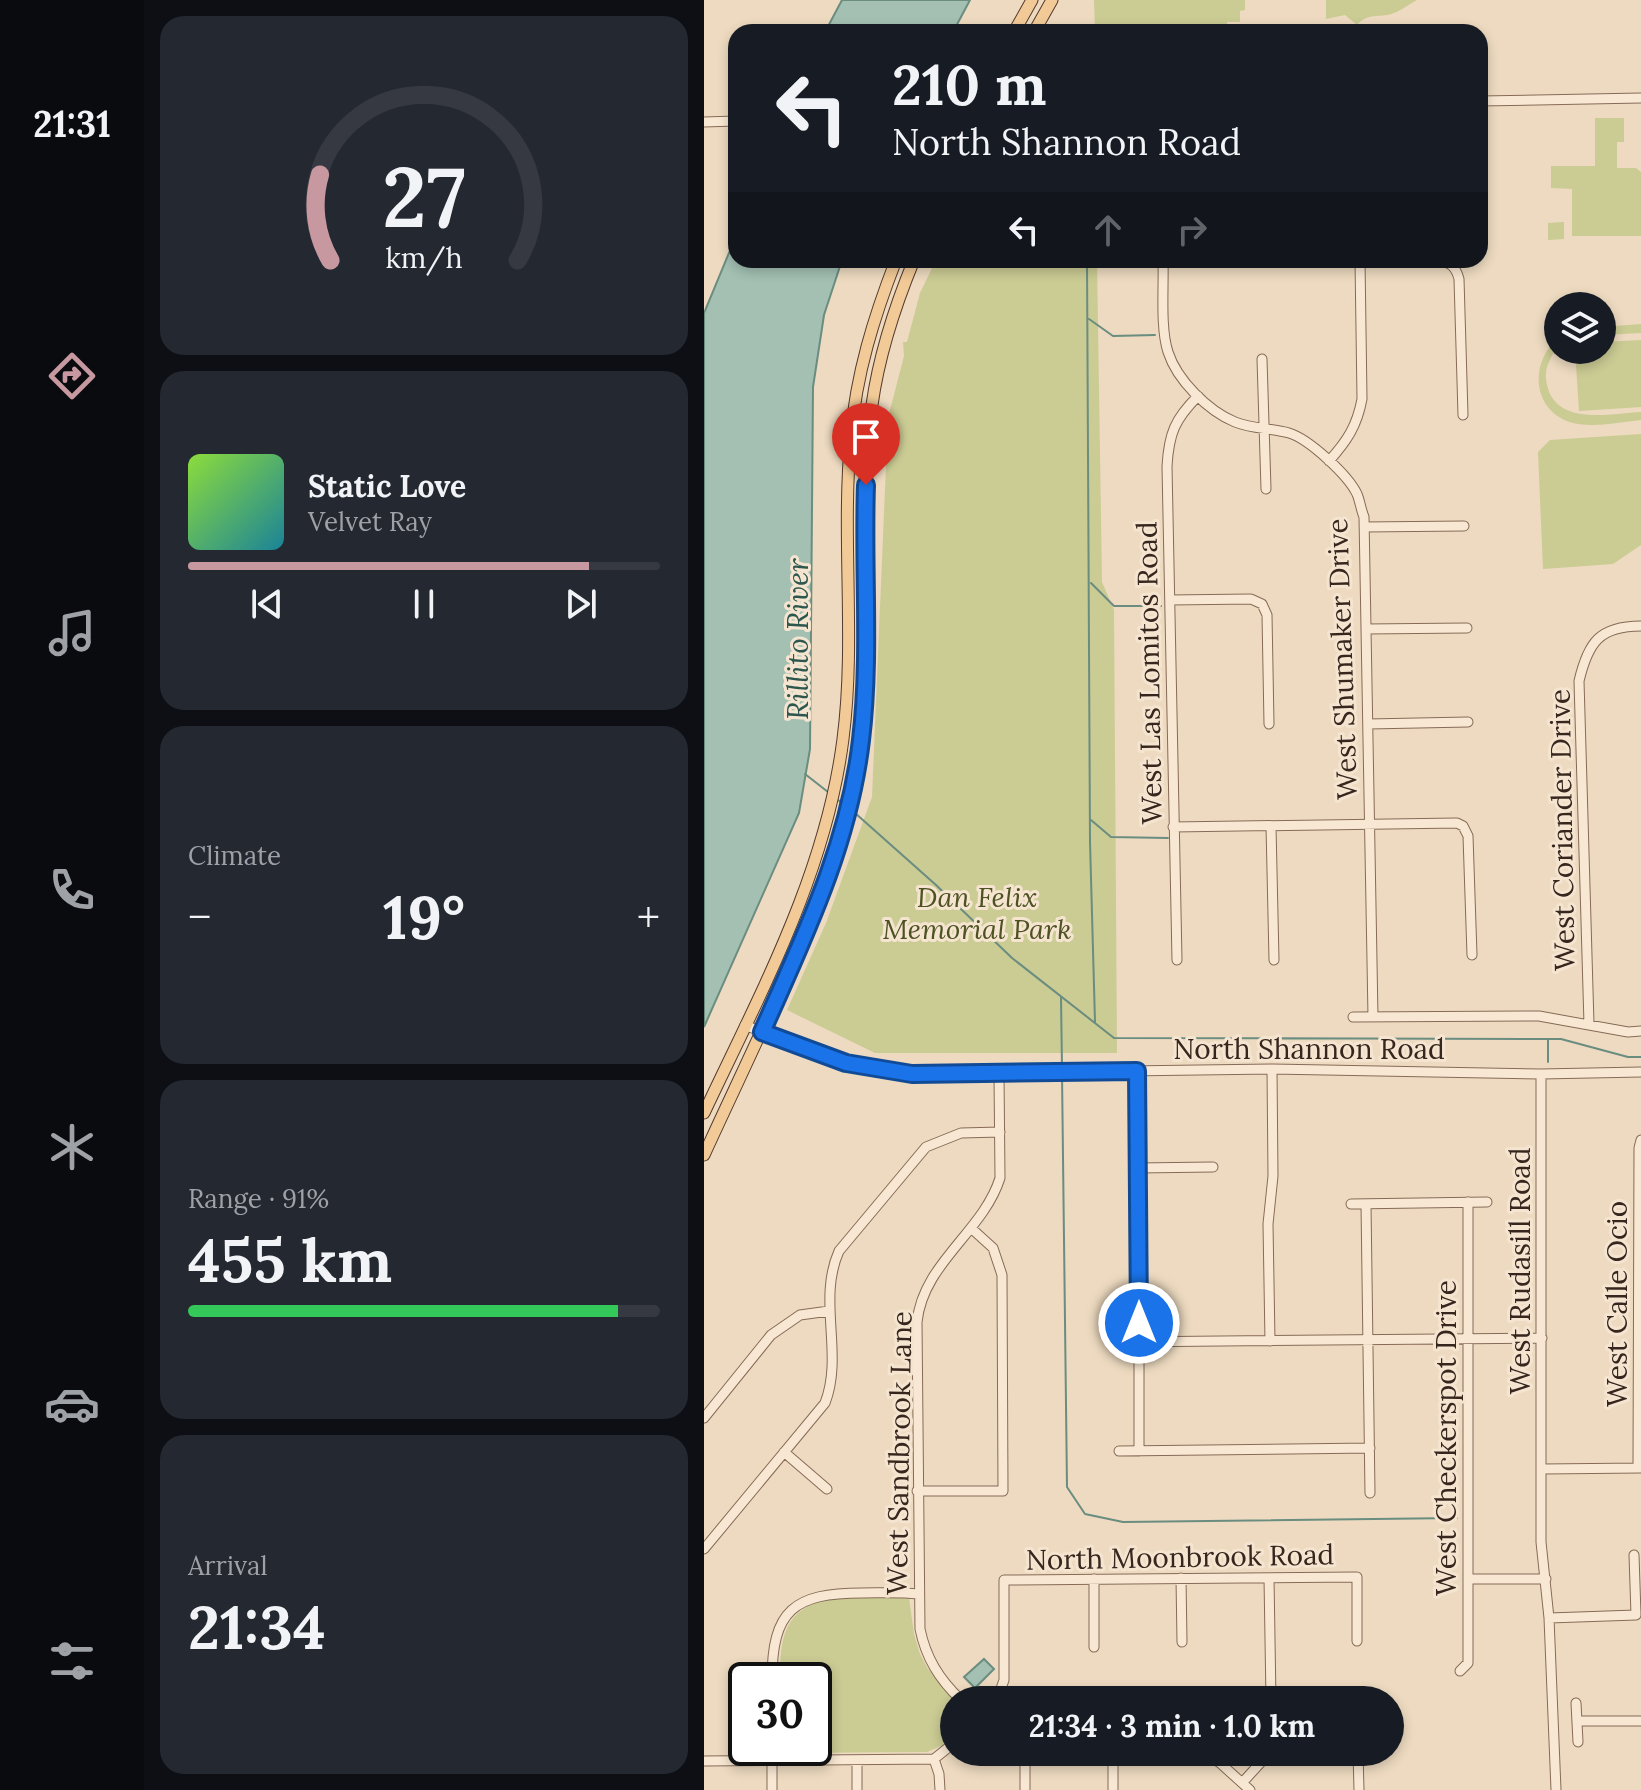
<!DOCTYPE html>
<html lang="en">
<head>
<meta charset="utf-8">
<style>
	body { margin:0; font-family:Lora,serif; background:#242831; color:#f1f3f6; height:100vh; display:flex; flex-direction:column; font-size:30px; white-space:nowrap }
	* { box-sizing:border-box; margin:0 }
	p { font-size:26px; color:#9ea1a6 }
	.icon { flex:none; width:44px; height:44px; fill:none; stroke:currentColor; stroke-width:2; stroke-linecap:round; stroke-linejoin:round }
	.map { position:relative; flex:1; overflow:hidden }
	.panel { display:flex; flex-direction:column; gap:16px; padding:16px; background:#0d0f14; width:560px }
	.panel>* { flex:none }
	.guide { position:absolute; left:24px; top:24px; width:760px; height:244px; border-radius:24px; box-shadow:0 4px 12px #0003; background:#171b24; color:#f1f3f6; overflow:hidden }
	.controls { position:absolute; left:840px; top:292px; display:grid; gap:16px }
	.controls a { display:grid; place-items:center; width:72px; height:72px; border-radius:50%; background:#171b24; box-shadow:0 4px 12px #0003; font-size:40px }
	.speed { position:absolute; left:24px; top:1662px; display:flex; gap:16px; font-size:40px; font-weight:700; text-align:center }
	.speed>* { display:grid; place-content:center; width:104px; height:104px; border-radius:50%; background:#171b24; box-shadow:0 4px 12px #0003; line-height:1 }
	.speed .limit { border:4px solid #111; border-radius:12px; background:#fff; color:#111 }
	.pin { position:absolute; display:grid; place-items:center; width:68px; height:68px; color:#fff; margin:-82px -34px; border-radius:50% 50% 50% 0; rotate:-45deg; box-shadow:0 0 8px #0007 }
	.pin .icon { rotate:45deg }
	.me { position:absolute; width:88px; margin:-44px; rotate:0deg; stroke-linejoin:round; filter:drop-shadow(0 0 6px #0008) }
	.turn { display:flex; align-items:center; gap:28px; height:168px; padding:0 32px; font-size:36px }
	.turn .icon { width:104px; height:104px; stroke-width:2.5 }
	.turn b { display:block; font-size:56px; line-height:68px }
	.lanes { display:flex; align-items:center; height:76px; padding:0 32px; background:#0003; justify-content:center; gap:40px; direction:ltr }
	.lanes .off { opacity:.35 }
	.big { font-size:60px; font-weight:700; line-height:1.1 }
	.panel .widget { flex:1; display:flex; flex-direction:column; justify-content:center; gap:12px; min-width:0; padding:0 28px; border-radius:24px; background:#242831 }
	.panel .dial { align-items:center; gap:0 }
	.dial svg { height:208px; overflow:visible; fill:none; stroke:#363941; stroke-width:7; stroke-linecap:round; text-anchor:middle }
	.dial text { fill:#f1f3f6; stroke:none }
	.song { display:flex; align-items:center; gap:24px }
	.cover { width:96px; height:96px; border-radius:12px; background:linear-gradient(135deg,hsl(90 70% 55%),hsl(190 70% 35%)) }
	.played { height:8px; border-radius:4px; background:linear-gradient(90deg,#c898a0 85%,#363941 85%) }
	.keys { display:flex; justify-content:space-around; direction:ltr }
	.heat { display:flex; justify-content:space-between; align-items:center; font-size:44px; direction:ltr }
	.charge { height:12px; border-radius:6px; background:linear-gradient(90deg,#34c759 91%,#363941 0) }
	.trip { position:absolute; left:236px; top:1686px; width:464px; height:80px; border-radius:40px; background:#171b24; box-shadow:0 4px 12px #0003; font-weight:700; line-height:80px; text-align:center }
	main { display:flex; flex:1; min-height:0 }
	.dock { display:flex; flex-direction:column; width:144px; justify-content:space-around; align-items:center; background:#090b0e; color:#9ea1a6 }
	.dock .icon { width:56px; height:56px }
	.dock .on { color:#c898a0 }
	.dock b { font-size:36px; color:#f1f3f6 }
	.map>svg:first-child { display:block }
</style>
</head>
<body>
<main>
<nav class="dock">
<b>21:31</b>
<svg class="icon on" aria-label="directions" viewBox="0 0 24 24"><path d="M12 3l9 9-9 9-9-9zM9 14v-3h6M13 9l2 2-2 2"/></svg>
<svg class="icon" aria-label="music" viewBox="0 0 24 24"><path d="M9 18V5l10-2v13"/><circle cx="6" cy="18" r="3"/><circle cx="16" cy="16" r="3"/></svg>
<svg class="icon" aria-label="phone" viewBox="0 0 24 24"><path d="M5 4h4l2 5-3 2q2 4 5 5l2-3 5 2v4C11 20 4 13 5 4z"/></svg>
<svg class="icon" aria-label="climate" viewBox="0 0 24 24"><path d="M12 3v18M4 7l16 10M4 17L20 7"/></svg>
<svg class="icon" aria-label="car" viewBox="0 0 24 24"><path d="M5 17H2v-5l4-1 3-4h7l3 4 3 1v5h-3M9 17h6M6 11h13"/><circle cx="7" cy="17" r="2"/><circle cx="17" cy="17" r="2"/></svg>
<svg class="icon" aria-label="filters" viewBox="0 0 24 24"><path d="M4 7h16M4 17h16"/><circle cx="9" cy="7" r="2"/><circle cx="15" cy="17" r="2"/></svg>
</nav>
<section class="panel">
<div class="widget dial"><svg viewBox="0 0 100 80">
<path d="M14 69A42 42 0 1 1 86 69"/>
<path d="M14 69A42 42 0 0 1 10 36" stroke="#c898a0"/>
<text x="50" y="56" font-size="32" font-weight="700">27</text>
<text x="50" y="72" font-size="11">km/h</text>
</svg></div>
<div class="widget">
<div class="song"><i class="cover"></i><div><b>Static Love</b><p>Velvet Ray</p></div></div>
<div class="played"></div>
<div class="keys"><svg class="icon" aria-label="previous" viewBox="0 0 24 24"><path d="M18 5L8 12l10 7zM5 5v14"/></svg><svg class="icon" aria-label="pause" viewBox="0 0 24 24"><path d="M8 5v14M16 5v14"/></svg><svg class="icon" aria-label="next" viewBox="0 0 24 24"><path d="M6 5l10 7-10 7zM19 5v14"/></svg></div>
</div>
<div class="widget"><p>Climate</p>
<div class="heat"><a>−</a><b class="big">19°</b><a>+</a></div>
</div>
<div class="widget"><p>Range · 91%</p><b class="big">455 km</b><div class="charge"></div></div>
<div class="widget"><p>Arrival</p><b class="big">21:34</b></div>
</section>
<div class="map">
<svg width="937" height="1790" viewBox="0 0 937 1790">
	<rect width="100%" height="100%" fill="#eddac0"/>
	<path fill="#cbcb94" d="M390,0H541V10L536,11V22H523V32H391Z
		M622,0H713C704,5 692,14 683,15C670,17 663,14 653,25L641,15L622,19Z
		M891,118H920V142H913V168H932L937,172V236H868V189L847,188V166H891Z
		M860,222V239L844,240V223Z
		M232,260H393L398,582L410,610L413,1053H171L83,1010L122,923L168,797L184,418L200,356L199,342H203L216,293Z
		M937,324V333L898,335V327Z
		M854,338C854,352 840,362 842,379C847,427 904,414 937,412V420C917,422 894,427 874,424C829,416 823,365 854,338Z
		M937,340V407L875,411L871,350H898V342Z
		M937,434V545L909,564L839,569L834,452L846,440Z
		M129,1598H205L210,1634L216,1654L224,1669L250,1700V1737L244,1743L223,1752L76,1753V1748H110V1680H76C76,1637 80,1607 129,1598Z"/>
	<path fill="#a3c0b3" stroke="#6a8d80" stroke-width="2" d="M138,0H266L249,32H121Z
		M32,236V260H138L120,315L109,387L106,749L95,813L0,1027V313Z
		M280,1659L290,1669L271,1688L260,1677Z"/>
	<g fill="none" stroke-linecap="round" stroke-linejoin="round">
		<path stroke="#6a8d80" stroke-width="2" d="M383,260L386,842L391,1022
			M385,319L409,336L451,335
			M387,583L410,606H457
			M101,774L124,792
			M132,798L142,807
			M151,813L232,885L308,958L410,1038L857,1039L924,1057H937
			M387,820L407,837L464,838
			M357,998L358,1067
			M566,1039V1058
			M844,1040V1062
			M358,1074L363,1487L381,1514L419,1522L753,1518"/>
		<g stroke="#866b58" stroke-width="11">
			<path id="minor" d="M776,101L937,98
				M0,122L32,121
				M459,260C460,287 456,327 464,352C473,380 504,411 531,422C548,429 567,428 585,433C605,439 644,475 653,494C656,501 657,510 660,517L669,1017
				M656,262L734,260C746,262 752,267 755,279L759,415
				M558,359L562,489
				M625,461C643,441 653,426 658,399L656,260
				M660,527L760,526
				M466,600L547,599L558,604L563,615L565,724
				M662,629L763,628
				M664,724L764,722
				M567,826L570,960
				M469,827L753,823L759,826L764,836L768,955
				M473,960L463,466C465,433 471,419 494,396
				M649,1017L835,1016L924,1032L937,1031
				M885,1024L875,681C884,643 895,626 937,626
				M41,1025L111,1054L142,1063L208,1074L568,1069L837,1074L937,1072
				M433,1071L435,1323
				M837,1074V1542L845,1618L852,1790
				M434,1168L509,1167
				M647,1204L783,1202
				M662,1204L666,1493
				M566,1341L564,1224L569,1176L568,1069
				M418,1342L838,1338
				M435,1342V1451
				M0,1418L67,1335L96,1315L125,1311
				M415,1451L666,1448
				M80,1452L123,1489
				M934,1468L935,1148L937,1140
				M839,1469L937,1468
				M213,1491H299L298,1275L289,1248L267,1228
				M0,1549L121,1403C140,1354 113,1300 135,1251L222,1147L257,1133L296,1132
				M477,1578L478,1642
				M565,1578L567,1700
				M764,1579H842
				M845,1618L932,1615L930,1555
				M390,1647V1579
				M756,1671L764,1663V1202
				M68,1680C68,1610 90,1593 158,1593C177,1593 196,1592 214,1594
				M257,1700C235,1679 222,1658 216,1629L213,1322C219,1263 279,1232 296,1178L295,1074
				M293,1700L300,1680V1580L653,1577V1641
				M872,1703L874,1742
				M873,1721H937
				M68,1748V1790
				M321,1752V1790
				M500,1752L516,1763L546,1790
				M654,1752L655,1790
				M230,1759L235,1774L236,1790
				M153,1760V1790
				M0,1761L230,1759L250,1743
				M538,1783L559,1760L562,1752
				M409,1790V1752"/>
		</g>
		<g stroke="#543a2d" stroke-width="13">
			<path id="major" d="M310,32L328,0
				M330,32L348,0
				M0,1113C57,992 122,873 139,739C152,639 137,536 147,436C152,374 170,317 192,260
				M0,1155C27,1096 55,1038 81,979C116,901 149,824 158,738C168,627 151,515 168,405C175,355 191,306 210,260"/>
		</g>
		<use href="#minor" stroke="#f8e8d3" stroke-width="9"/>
		<use href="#major" stroke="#f1ca97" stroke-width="11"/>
	</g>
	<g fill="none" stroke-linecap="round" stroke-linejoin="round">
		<g stroke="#114b97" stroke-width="20">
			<path id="route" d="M162,485C159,568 167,657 157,740C145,845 100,937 58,1032L142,1063L208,1074L433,1071L435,1323"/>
		</g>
		<use href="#route" stroke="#1a73e8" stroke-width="14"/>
	</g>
	<g text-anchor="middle" stroke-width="6" stroke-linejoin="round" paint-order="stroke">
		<g font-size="28" fill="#36261d" stroke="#f5e5d0">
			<text transform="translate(638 659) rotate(-92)" y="10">West Shumaker Drive</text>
			<text transform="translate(445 673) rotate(-91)" y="10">West Las Lomitos Road</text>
			<text transform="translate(858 830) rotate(-91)" y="10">West Coriander Drive</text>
			<text x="605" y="1059">North Shannon Road</text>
			<text transform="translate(816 1271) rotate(-90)" y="10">West Rudasill Road</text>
			<text transform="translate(913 1304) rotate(-90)" y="10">West Calle Ocio</text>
			<text transform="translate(742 1438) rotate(-90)" y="10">West Checkerspot Drive</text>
			<text transform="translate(195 1453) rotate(-89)" y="10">West Sandbrook Lane</text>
			<text transform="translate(476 1557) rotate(-1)" y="10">North Moonbrook Road</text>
		</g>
		<g font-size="28" font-style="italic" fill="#4d5223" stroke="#f5e5d0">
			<text x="273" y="907">Dan Felix<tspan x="273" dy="32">Memorial Park</tspan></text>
		</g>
		<g font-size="30" font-style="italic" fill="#2c564e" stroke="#f5e5d0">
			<text transform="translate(94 639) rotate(-90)" y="10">Rillito River</text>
		</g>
	</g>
</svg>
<div class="controls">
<a><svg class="icon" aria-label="layers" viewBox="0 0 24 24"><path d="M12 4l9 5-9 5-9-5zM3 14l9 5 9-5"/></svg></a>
</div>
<div class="speed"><div class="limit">30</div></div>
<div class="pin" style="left:162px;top:485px;background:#d93025"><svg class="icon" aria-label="arrive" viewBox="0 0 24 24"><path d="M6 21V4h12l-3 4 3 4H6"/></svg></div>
<svg class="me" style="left:435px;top:1323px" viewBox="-20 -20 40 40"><circle r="17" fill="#1a73e8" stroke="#fff" stroke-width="3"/><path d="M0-11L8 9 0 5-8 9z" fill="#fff"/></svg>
<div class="trip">21:34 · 3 min · 1.0 km</div>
<div class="guide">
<div class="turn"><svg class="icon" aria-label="left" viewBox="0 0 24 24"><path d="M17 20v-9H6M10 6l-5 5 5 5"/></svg><div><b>210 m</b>North Shannon Road</div></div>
<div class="lanes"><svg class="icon" aria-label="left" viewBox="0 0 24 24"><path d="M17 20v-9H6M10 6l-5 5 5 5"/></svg><svg class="icon off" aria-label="ahead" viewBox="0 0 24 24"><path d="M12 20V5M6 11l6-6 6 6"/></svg><svg class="icon off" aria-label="right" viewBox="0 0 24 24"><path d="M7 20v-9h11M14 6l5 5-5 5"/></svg></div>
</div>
</div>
</main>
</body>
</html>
